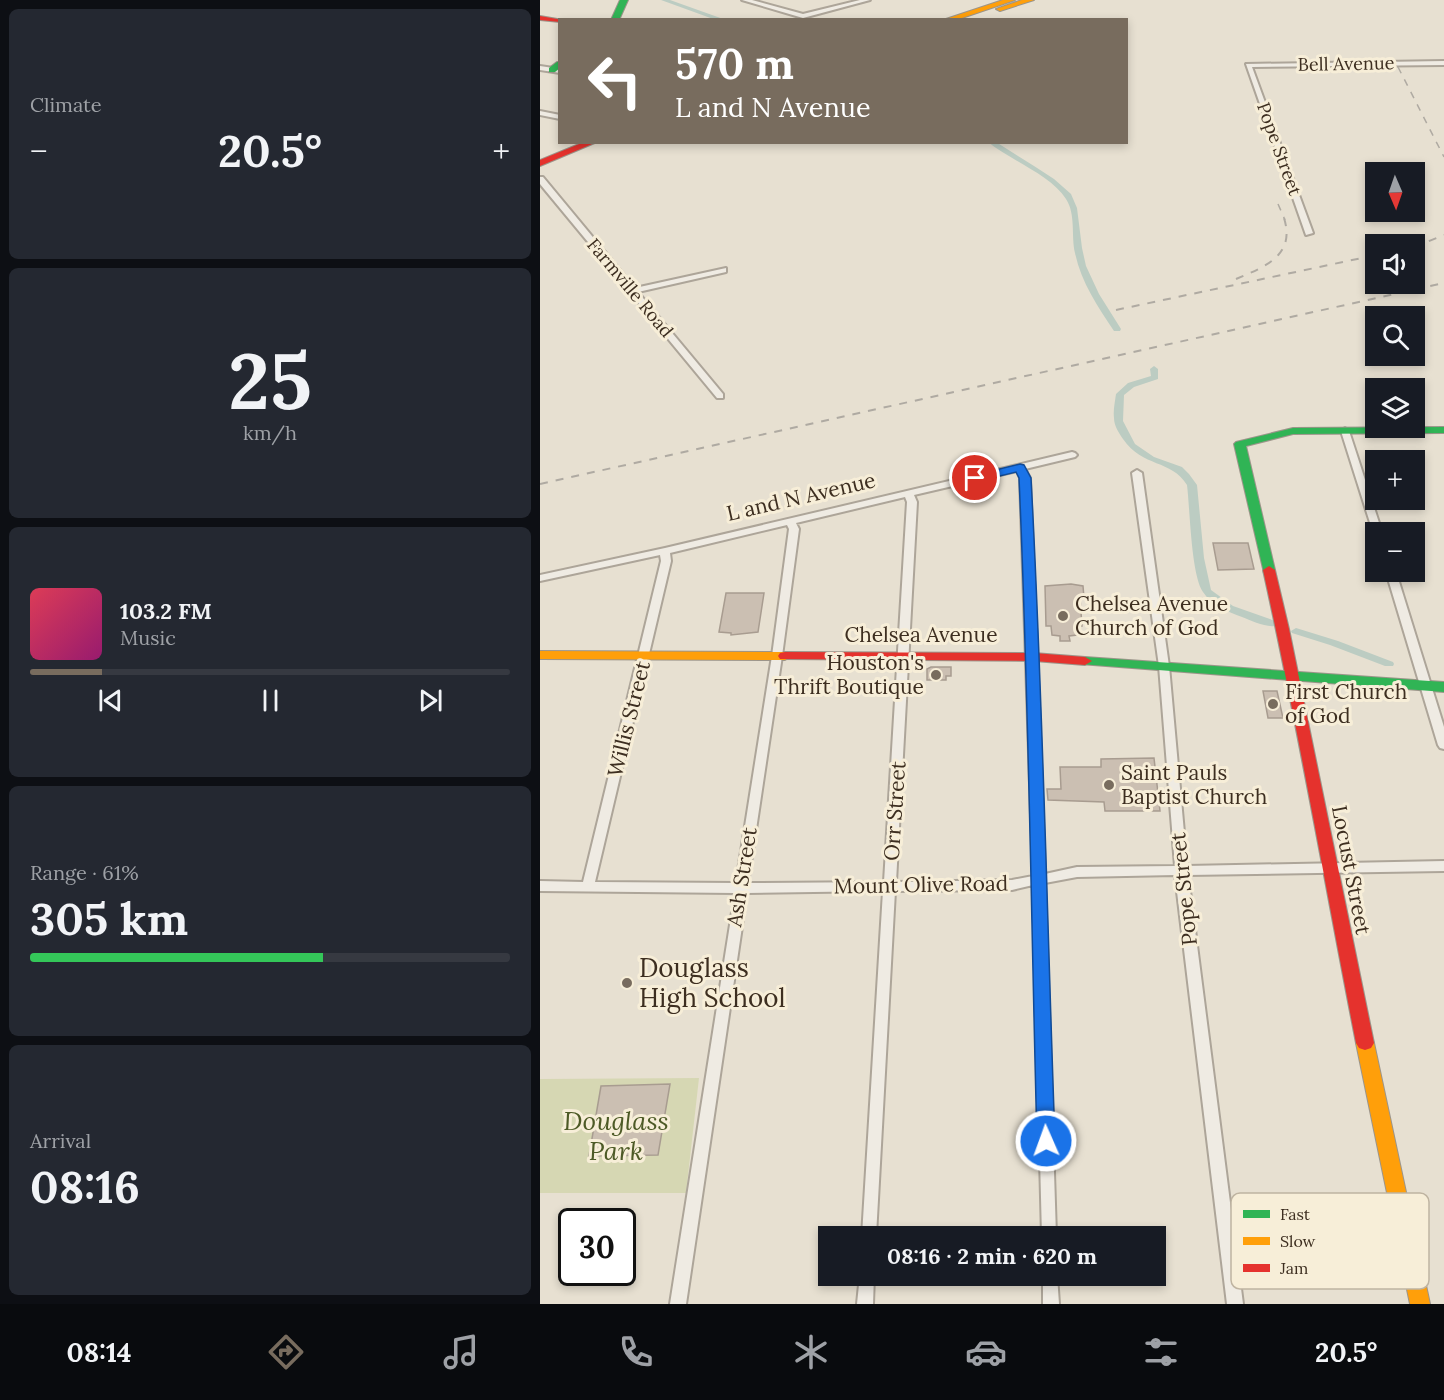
<!DOCTYPE html>
<html lang="en">
<head>
<meta charset="utf-8">
<style>
	body { margin:0; font-family:Lora,serif; background:#242831; color:#f1f3f6; height:100vh; display:flex; flex-direction:column; font-size:22px; white-space:nowrap }
	* { box-sizing:border-box; margin:0 }
	p { font-size:20px; color:#9ea1a6 }
	.icon { flex:none; width:33px; height:33px; fill:none; stroke:currentColor; stroke-width:2; stroke-linecap:round; stroke-linejoin:round }
	.map { position:relative; flex:1; overflow:hidden }
	.panel { display:flex; flex-direction:column; gap:9px; padding:9px; background:#0d0f14; width:540px }
	.panel>* { flex:none }
	.top-card { position:absolute; left:18px; top:18px; width:570px; height:126px; border-radius:0px; box-shadow:0 3px 9px #0003; background:#786c5e; color:#fff; overflow:hidden }
	.needle { width:39px; rotate:178deg }
	.fabs { position:absolute; left:825px; top:162px; display:grid; gap:12px }
	.fabs a { display:grid; place-items:center; width:60px; height:60px; border-radius:0px; background:#171b24; box-shadow:0 3px 9px #0003; font-size:30px }
	.speed { position:absolute; left:18px; top:1208px; display:flex; gap:12px; font-size:30px; font-weight:700; text-align:center }
	.speed>* { display:grid; place-content:center; width:78px; height:78px; border-radius:50%; background:#171b24; box-shadow:0 3px 9px #0003; line-height:1 }
	.speed .limit { border:3px solid #111; border-radius:9px; background:#fff; color:#111 }
	.pin { position:absolute; display:grid; place-items:center; width:51px; height:51px; color:#fff; margin:-26px; border:3px solid #fff; border-radius:50%; box-shadow:0 2px 6px #0007 }
	.me { position:absolute; width:66px; margin:-33px; rotate:358deg; stroke-linejoin:round; filter:drop-shadow(0 0 4px #0008) }
	.turn { display:flex; align-items:center; gap:21px; height:126px; padding:0 18px; font-size:27px }
	.turn .icon { width:78px; height:78px; stroke-width:2.5 }
	.turn b { display:block; font-size:42px; line-height:51px }
	.big { font-size:45px; font-weight:800; line-height:1.1 }
	.panel .widget { flex:1; display:flex; flex-direction:column; justify-content:center; gap:9px; min-width:0; padding:0 21px; border-radius:9px; background:#242831 }
	.panel .dial { align-items:center; gap:0 }
	.dial b { font-size:78px; line-height:1 }
	.song { display:flex; align-items:center; gap:18px }
	.cover { width:72px; height:72px; border-radius:9px; background:linear-gradient(135deg,hsl(350 70% 55%),hsl(320 70% 35%)) }
	.played { height:6px; border-radius:3px; background:linear-gradient(90deg,#786c5e 15%,#363941 15%) }
	.keys { display:flex; justify-content:space-around; direction:ltr }
	.heat { display:flex; justify-content:space-between; align-items:center; font-size:33px; direction:ltr }
	.charge { height:9px; border-radius:4px; background:linear-gradient(90deg,#34c759 61%,#363941 0) }
	.trip { position:absolute; left:278px; top:1226px; width:348px; height:60px; border-radius:0px; background:#171b24; box-shadow:0 3px 9px #0003; font-weight:800; line-height:60px; text-align:center }
	.menu { display:flex; height:96px; justify-content:space-around; align-items:center; background:#090b0e; color:#9ea1a6 }
	.menu .icon { width:42px; height:42px }
	.menu .selected { color:#786c5e }
	.menu b { font-size:27px; color:#f1f3f6 }
	main { display:flex; flex:1; min-height:0 }
	.map>svg:first-child { display:block }
</style>
</head>
<body>
<main>
<section class="panel">
<div class="widget"><p>Climate</p>
<div class="heat"><a>−</a><b class="big">20.5°</b><a>+</a></div>
</div>
<div class="widget dial"><b>25</b><p>km/h</p></div>
<div class="widget">
<div class="song"><i class="cover"></i><div><b>103.2 FM</b><p>Music</p></div></div>
<div class="played"></div>
<div class="keys"><svg class="icon" aria-label="previous" viewBox="0 0 24 24"><path d="M18 5L8 12l10 7zM5 5v14"/></svg><svg class="icon" aria-label="pause" viewBox="0 0 24 24"><path d="M8 5v14M16 5v14"/></svg><svg class="icon" aria-label="next" viewBox="0 0 24 24"><path d="M6 5l10 7-10 7zM19 5v14"/></svg></div>
</div>
<div class="widget"><p>Range · 61%</p><b class="big">305 km</b><div class="charge"></div></div>
<div class="widget"><p>Arrival</p><b class="big">08:16</b></div>
</section>
<div class="map">
<svg width="904" height="1304" viewBox="0 0 904 1304">
	<rect width="100%" height="100%" fill="#e7e0d1"/>
	<path fill="#d6d7b3" d="M159,1078L146,1193H0V1079Z"/>
	<g fill="none" stroke-linecap="round" stroke-linejoin="round">
		<path fill="#bcccc2" fill-rule="evenodd" d="M121,0H130L186,20H176Z
			M448,142H456L494,166L514,179L531,194L537,208L542,248L546,266L559,294L581,329L580,331H574C558,307 541,282 535,253C531,236 536,214 526,199C511,175 470,160 448,142Z
			M614,366L618,369V379L594,387L584,395L583,421L595,444L614,457L642,467L649,474L657,485L664,558L671,590L693,606L738,622L739,624L738,626C727,628 712,621 702,617C688,612 671,605 663,592C651,575 650,509 647,485C631,459 603,468 583,439C579,433 574,426 574,418C573,410 575,402 576,394L588,383L611,376L610,369Z
			M756,628L798,641L853,662L854,664L853,666H845L790,645L752,633L751,631Z"/>
	</g>
	<path fill="#cbbfb2" stroke="#a89c90" stroke-width="1.5" d="M673,543H708L714,569L678,570Z
		M531,584L543,586L544,598H540L542,626H536L537,635L529,636L530,641H520V636L512,635L511,626H506L505,586Z
		M186,593H224L218,632L191,635V633L179,632Z
		M391,667H411V676H406V680H387V669Z
		M723,691H737L743,718H728Z
		M614,758L620,811H565L564,802L508,800L507,789H521L520,767H561V759Z
		M130,1084L118,1155L49,1156L61,1086Z"/>
	<g fill="none" stroke-linecap="round" stroke-linejoin="round">
		<g stroke="#ada599" stroke-width="4">
			<path id="street" d="M202,0H212L263,14L320,0H330L263,18Z
				M904,61V65L712,67L773,233L766,235L706,64Z
				M0,66L20,69V73L0,70Z
				M0,111L20,115V119L0,115Z
				M0,177H3L95,288L186,268V272L98,292L183,394V398H177L0,184Z
				M805,428L809,431L842,532H836V534L833,532L801,431Z
				M532,452L535,453L537,455L535,457L485,469L490,478L505,874L537,867L635,866L619,666L592,473L597,470L602,473L629,666L647,866L904,861V871L648,875L703,1304H687L635,875L537,877L505,883L516,1236H502L493,885L472,890L355,891L336,1236H322L343,891L207,893L146,1304H130L195,893L0,891V881L43,882L121,561L120,555L0,581V575L125,548ZM477,471L480,478L493,876L472,880L356,882L377,502L374,495ZM365,497L367,502L344,882L208,883L242,656L259,529L256,523ZM247,525L249,529L232,656L196,883L55,882L131,561L130,553Z
				M846,572H856L904,727V749L900,748L898,745Z
				M320,1275H334L333,1304H317Z
				M503,1275H517L519,1304H503Z"/>
		</g>
		<g stroke="#9c958a" stroke-width="2">
			<path id="fast" d="M80,0H88L79,20H71Z
				M17,62H20V68L15,72H9V68Z
				M904,427V433L753,434L706,446L735,570L729,574L724,573L694,444L696,442L753,428Z
				M545,657L904,682V692L540,664L538,661L540,658Z"/>
		</g>
		<g stroke="#9c958a" stroke-width="2">
			<path id="slow" d="M463,0H475L416,20H403Z
				M482,0H494L460,11L456,9Z
				M0,651L245,652L252,656L245,660L0,659Z
				M825,1036L831,1038L834,1043L890,1304H870L816,1043L819,1038Z"/>
		</g>
		<g stroke="#9c958a" stroke-width="2">
			<path id="jam" d="M0,16L23,20H20V22L0,20Z
				M44,142H57L0,166V160Z
				M729,566L735,570L749,629L834,1043L831,1048L825,1050L819,1048L816,1043C785,885 758,727 723,570Z
				M245,652L494,653L545,657L552,661L545,665L494,661L240,659L238,656L240,653Z"/>
		</g>
		<use href="#street" fill="#efebe3" fill-rule="evenodd"/>
		<use href="#fast" fill="#30b455" fill-rule="evenodd"/>
		<use href="#slow" fill="#ff9f0a" fill-rule="evenodd"/>
		<use href="#jam" fill="#e5322d" fill-rule="evenodd"/>
		<path stroke="#afaaa2" stroke-width="1.5" stroke-dasharray="7 7" stroke-linecap="butt" d="M858,67L904,157
			M738,204L745,220"/>
		<path stroke="#afaaa2" stroke-width="2" stroke-dasharray="8 8" stroke-linecap="butt" d="M874,247L904,235
			M696,279C724,267 756,256 744,218
			M576,310L836,255
			M0,484L904,283"/>
	</g>
	<path fill="#1a73e8" stroke="#114b97" stroke-width="1.5" d="M480,464L484,465L491,478C503,699 507,920 515,1141L512,1147L506,1149L499,1147L497,1141C491,920 489,699 479,478L476,472L435,482L429,478L431,476Z"/>
	<g fill="#786c5e" stroke="#f7eed8" stroke-width="2">
		<circle cx="523" cy="616" r="6"/>
		<circle cx="396" cy="675" r="6"/>
		<circle cx="733" cy="704" r="6"/>
		<circle cx="569" cy="785" r="6"/>
		<circle cx="87" cy="983" r="6"/>
	</g>
	<g text-anchor="middle" stroke-width="6" stroke-linejoin="round" paint-order="stroke">
		<g font-size="18" fill="#3d2e20" stroke="#f7eed8">
			<text transform="translate(806 64) rotate(-1)" y="6">Bell Avenue</text>
			<text transform="translate(739 149) rotate(70)" y="6">Pope Street</text>
			<text transform="translate(90 288) rotate(50)" y="6">Farmville Road</text>
		</g>
		<g font-size="21" fill="#3d2e20" stroke="#f7eed8">
			<text transform="translate(261 497) rotate(-13)" y="7">L and N Avenue</text>
			<text x="381" y="642">Chelsea Avenue</text>
			<text transform="translate(89 719) rotate(-76)" y="7">Willis Street</text>
			<text transform="translate(355 811) rotate(-86)" y="7">Orr Street</text>
			<text transform="translate(811 870) rotate(79)" y="7">Locust Street</text>
			<text transform="translate(202 877) rotate(-81)" y="7">Ash Street</text>
			<text transform="translate(381 885) rotate(-1)" y="7">Mount Olive Road</text>
			<text transform="translate(644 889) rotate(-96)" y="7">Pope Street</text>
		</g>
		<g font-size="21" fill="#3d2e20" stroke="#f7eed8" text-anchor="start">
			<text x="535" y="611">Chelsea Avenue<tspan x="535" dy="24">Church of God</tspan></text>
			<text x="384" y="670" text-anchor="end">Houston's<tspan x="384" dy="24">Thrift Boutique</tspan></text>
			<text x="745" y="699">First Church<tspan x="745" dy="24">of God</tspan></text>
			<text x="581" y="780">Saint Pauls<tspan x="581" dy="24">Baptist Church</tspan></text>
		</g>
		<g font-size="26" fill="#3d2e20" stroke="#f7eed8" text-anchor="start">
			<text x="99" y="977">Douglass<tspan x="99" dy="30">High School</tspan></text>
		</g>
		<g font-size="26" font-style="italic" fill="#4d5a26" stroke="#f7eed8">
			<text x="76" y="1130">Douglass<tspan x="76" dy="30">Park</tspan></text>
		</g>
	</g>
	<rect x="691" y="1193" width="198" height="96" rx="9" fill="#f7eed8" stroke="#bfb4a1" stroke-width="1.5"/>
	<rect x="703" y="1210" width="27" height="8" fill="#30b455"/>
	<rect x="703" y="1237" width="27" height="8" fill="#ff9f0a"/>
	<rect x="703" y="1264" width="27" height="8" fill="#e5322d"/>
	<g font-size="16" fill="#3d2e20">
		<text x="740" y="1220">Fast</text>
		<text x="740" y="1247">Slow</text>
		<text x="740" y="1274">Jam</text>
	</g>
</svg>
<div class="fabs">
<a><svg class="needle" viewBox="-14 -14 28 28"><path d="M0-13l5 13h-10z" fill="#e53935"/><path d="M0 13l5-13h-10z" fill="#9ea1a6"/></svg></a>
<a><svg class="icon" aria-label="sound" viewBox="0 0 24 24"><path d="M4 9h4l5-4v14l-5-4H4zM17 9q2 3 0 6"/></svg></a>
<a><svg class="icon" aria-label="search" viewBox="0 0 24 24"><circle cx="10" cy="10" r="6"/><path d="M15 15l6 6"/></svg></a>
<a><svg class="icon" aria-label="layers" viewBox="0 0 24 24"><path d="M12 4l9 5-9 5-9-5zM3 14l9 5 9-5"/></svg></a>
<a>+</a>
<a>−</a>
</div>
<div class="speed"><div class="limit">30</div></div>
<div class="pin" style="left:435px;top:478px;background:#d93025"><svg class="icon" aria-label="arrive" viewBox="0 0 24 24"><path d="M6 21V4h12l-3 4 3 4H6"/></svg></div>
<svg class="me" style="left:506px;top:1141px" viewBox="-20 -20 40 40"><circle r="17" fill="#1a73e8" stroke="#fff" stroke-width="3"/><path d="M0-11L8 9 0 5-8 9z" fill="#fff"/></svg>
<div class="trip">08:16 · 2 min · 620 m</div>
<div class="top-card">
<div class="turn"><svg class="icon" aria-label="left" viewBox="0 0 24 24"><path d="M17 20v-9H6M10 6l-5 5 5 5"/></svg><div><b>570 m</b>L and N Avenue</div></div>
</div>
</div>
</main>
<nav class="menu">
<b>08:14</b>
<svg class="icon selected" aria-label="directions" viewBox="0 0 24 24"><path d="M12 3l9 9-9 9-9-9zM9 14v-3h6M13 9l2 2-2 2"/></svg>
<svg class="icon" aria-label="music" viewBox="0 0 24 24"><path d="M9 18V5l10-2v13"/><circle cx="6" cy="18" r="3"/><circle cx="16" cy="16" r="3"/></svg>
<svg class="icon" aria-label="phone" viewBox="0 0 24 24"><path d="M5 4h4l2 5-3 2q2 4 5 5l2-3 5 2v4C11 20 4 13 5 4z"/></svg>
<svg class="icon" aria-label="climate" viewBox="0 0 24 24"><path d="M12 3v18M4 7l16 10M4 17L20 7"/></svg>
<svg class="icon" aria-label="car" viewBox="0 0 24 24"><path d="M5 17H2v-5l4-1 3-4h7l3 4 3 1v5h-3M9 17h6M6 11h13"/><circle cx="7" cy="17" r="2"/><circle cx="17" cy="17" r="2"/></svg>
<svg class="icon" aria-label="filters" viewBox="0 0 24 24"><path d="M4 7h16M4 17h16"/><circle cx="9" cy="7" r="2"/><circle cx="15" cy="17" r="2"/></svg>
<b>20.5°</b>
</nav>
</body>
</html>
